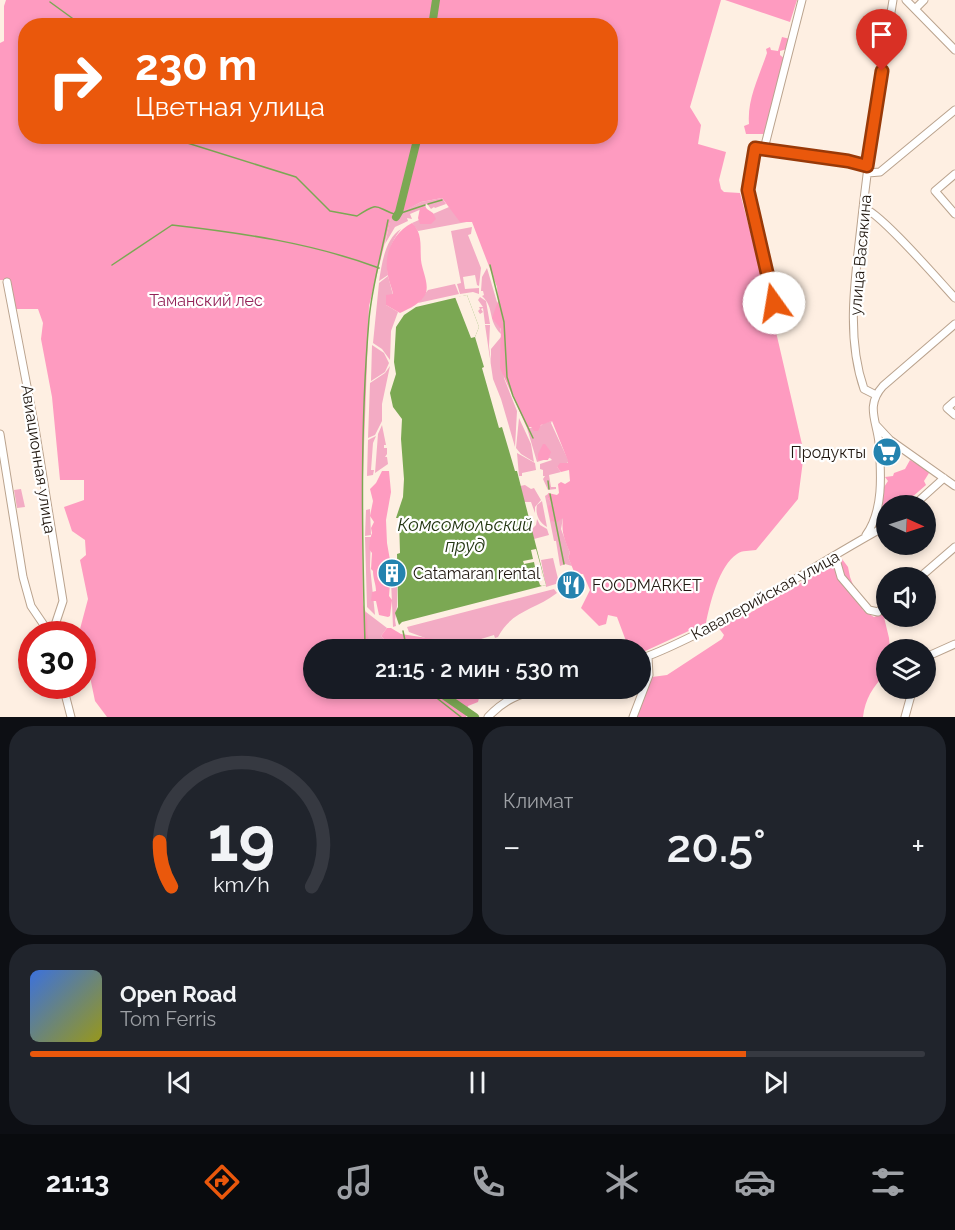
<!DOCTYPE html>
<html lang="ru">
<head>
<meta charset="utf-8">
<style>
	body { margin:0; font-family:Raleway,sans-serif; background:#20242c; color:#f1f3f6; height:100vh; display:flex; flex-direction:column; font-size:22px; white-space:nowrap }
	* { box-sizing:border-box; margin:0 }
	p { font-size:20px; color:#9ea1a6 }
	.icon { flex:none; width:33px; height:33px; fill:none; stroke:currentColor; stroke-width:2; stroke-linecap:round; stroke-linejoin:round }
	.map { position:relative; height:717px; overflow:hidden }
	.drawer { display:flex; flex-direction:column; gap:9px; padding:9px; background:#0d0f14; flex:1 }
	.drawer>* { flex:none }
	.banner { position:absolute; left:18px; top:18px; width:600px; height:126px; border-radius:24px; box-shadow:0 3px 9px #0003; background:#ea580c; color:#fff; overflow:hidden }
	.needle { width:39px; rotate:93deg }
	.fabs { position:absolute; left:876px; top:495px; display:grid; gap:12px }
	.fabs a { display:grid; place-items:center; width:60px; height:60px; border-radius:50%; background:#171b24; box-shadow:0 3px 9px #0003; font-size:30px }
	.speed { position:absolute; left:18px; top:621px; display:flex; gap:12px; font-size:30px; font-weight:700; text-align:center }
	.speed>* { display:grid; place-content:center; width:78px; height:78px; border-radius:50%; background:#171b24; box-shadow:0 3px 9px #0003; line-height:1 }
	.speed .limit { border:9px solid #d22; background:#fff; color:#111 }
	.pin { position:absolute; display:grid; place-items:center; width:51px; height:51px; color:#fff; margin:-62px -26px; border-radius:50% 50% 50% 0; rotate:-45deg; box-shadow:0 0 6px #0007 }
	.pin .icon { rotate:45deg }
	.me { position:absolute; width:66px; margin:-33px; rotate:347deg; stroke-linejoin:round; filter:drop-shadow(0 0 4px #0008) }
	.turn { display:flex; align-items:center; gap:21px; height:126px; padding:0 18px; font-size:27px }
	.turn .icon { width:78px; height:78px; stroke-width:2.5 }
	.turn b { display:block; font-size:42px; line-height:51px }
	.big { font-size:45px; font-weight:600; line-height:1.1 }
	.drawer .card { flex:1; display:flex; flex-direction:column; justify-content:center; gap:9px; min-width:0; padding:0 21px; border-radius:24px; background:#20242c }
	.drawer .dial { align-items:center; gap:0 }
	.dial svg { height:156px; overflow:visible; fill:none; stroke:#363941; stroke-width:7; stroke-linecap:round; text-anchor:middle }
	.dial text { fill:#f1f3f6; stroke:none }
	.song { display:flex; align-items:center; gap:18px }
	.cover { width:72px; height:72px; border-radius:9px; background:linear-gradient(135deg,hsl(220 70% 55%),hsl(60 70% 35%)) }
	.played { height:6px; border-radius:3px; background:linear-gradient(90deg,#ea580c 80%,#363941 80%) }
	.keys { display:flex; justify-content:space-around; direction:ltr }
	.heat { display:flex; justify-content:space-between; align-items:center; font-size:33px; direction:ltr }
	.drawer .tiles { flex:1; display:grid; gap:9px; grid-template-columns:1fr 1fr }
	.card:last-child { grid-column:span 2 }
	.trip { position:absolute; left:303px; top:639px; width:348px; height:60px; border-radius:30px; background:#171b24; box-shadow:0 3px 9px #0003; font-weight:600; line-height:60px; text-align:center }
	.tabs { display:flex; height:96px; justify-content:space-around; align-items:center; background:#090b0e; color:#9ea1a6 }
	.tabs .icon { width:42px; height:42px }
	.tabs .active { color:#ea580c }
	.tabs b { font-size:27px; color:#f1f3f6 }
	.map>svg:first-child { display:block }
</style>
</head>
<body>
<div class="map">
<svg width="955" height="717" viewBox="0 0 955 717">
	<rect width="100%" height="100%" fill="#feefe2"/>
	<path fill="#f3abc4" d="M442,198L446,204L435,208L434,207L431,209L427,204L425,205L428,212L424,208L410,214L412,219L407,218L408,221L395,227L385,244L391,217L421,202Z
		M449,207L472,221L418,231L412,223Z
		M472,227L471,234L468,235L481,268L479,286L477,285L475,275L463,277L465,289L479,288V294L473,292L460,294L457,284L461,283L451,231Z
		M401,229C390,243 386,257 388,275L379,281C382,263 385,239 401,229Z
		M487,268L499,309L501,334C487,320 495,308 482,296L484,295L483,291H481L482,277Z
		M388,276L393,295H388L386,305L398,312L391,331L390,360L382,349L373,343L379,283Z
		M455,284L459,294L418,303L428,290Z
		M480,297L486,301L490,324H485L483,308L481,309L483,312L480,314L478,311L480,309L479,307H483L478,300Z
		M485,325H490L489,346L491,363V349L501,337L504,378L517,411L515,447L501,399L493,379Z
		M372,345L384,353L389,363L385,372L371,381Z
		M390,366L382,404V421L375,435L368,438L370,383L385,373Z
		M519,418L531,444L534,462L521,454L516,448Z
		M552,421L551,423L569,462L557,467L561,472L549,475L551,487H556V489L548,490L543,479L545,476H543V470L540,469V464L552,460L550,458L537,462L527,428H538L544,423Z
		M382,425L386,445H384V448H387V454L385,457H387L388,464L375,473L378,434Z
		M376,436L373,443L371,470H374L373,475L367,476L368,440Z
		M517,453L535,463L536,470L522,473V476H519Z
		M525,485L531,489L534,488L541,500L535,507V513L531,502H524L520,486Z
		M21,489L25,507L17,508L14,490Z
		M548,494V498L555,508H552L561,518H563L561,529L570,553L568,557L572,566L565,564L560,566L556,541H554L545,496Z
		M542,501L547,527C539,523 535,514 537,505Z
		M370,509L371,535L365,536L366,510Z
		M537,519L540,525L547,529L549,535L534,539L531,530L536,525Z
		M365,537H371L370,566L375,615L367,607Z
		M553,558L559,583L546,587L541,560Z
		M397,579V606L395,620L396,626L393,627L391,580Z
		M554,589L557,593C534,611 513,609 498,637L495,638L494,635L481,639L482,642L468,647L467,646L460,649H450L439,643L409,632L407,627Z
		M366,612L387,628L381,636L393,649C388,649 381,651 377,649C364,645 366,623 366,612Z"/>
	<path fill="#fe9bc0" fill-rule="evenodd" d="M6,0H721L690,107L701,125L698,144L726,152L719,180L721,189L724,192L740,193L770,306L804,453L798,499L756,550C750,551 742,550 737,554C719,566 710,603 706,623L641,653L640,650L629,649L617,617L608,615L606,624L599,626L581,608L590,590L583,574H575L568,557L570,553C565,540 561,533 563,518L557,522L551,521L548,508L549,505L554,507L548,498V493L557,495L559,493L558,484L561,482L565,484L570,481L569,470L561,472L557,467L560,463H568V461L552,421L541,425L538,431H534L531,427L527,428L500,368L501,329L492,318L498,301L497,287L472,222H460L442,198L421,202L391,218L369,306L362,503L363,604C364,607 365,610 366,613C370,628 362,638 377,649L314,650V688L478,689L480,694L478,702L468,706L466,717H107L95,701L80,629L88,599L80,560L86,555L85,540L72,531L64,507L84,500V480H60L52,397L41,339L43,323L38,309H15L11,287L4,280H0V43L4,41V6ZM26,26H610V136H26Z
		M725,0H797L790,22Z
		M782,37L790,39L787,49L780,51V55L785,59L767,127L764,134H746L744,126L749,124C747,99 759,77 767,53L766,49L770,47L771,50L778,51Z
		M424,207L433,213L436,219L431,224H420L418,218L420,208Z
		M412,223C423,233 420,247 421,260C422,270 429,283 426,293C421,304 410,308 400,313L386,305V295L393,294C392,288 389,282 388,276C383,254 393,233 412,223Z
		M543,444H545L551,452L548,460H538V454Z
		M910,460L926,469L929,473L924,481L926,485L903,505L886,506V521L881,526H878L882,490L888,481L885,477L893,476L894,473L905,469Z
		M382,471H389L391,492L386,520L387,543L390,560L388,571L390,584L389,596L392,600L390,616L388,617L379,615L376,601H371L372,592L376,591C376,584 373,579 373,571L371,569L372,553L369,549L370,539L372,533L371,528L374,522L370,516L373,501L370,489L376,483Z
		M842,559L848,567L850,577L863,610L874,617L883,613L889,638L890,649L886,650V674C873,686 865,699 863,717H635L652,677L667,675L722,639L724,635L718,627L748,614Z
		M387,628H391L401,634L434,639L452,649H393L381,636Z"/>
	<path fill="#7ba853" d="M467,295L479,327L475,337L484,367L482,368L499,428L502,427L515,471H517L546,585L402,622L399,625L395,613L398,607L397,554L400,553L399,518H396L403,497L404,479L401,439L402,419L393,407L390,393L396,374L394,362L396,327L404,315L416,307Z"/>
	<path fill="#feefe2" d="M467,295L479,327L475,337L471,338L455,297Z
		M536,549L546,585L542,586L540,585L537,576H533V574L537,573L536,570H533L532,568L535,567L534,562L524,564L523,561L533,559L531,550Z"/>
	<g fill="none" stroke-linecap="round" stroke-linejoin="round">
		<path stroke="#7ba853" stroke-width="1.5" d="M50,2L83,26
			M165,136L296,177L330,211L357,216C381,200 374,208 397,215
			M428,204L442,200
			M398,214L425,205
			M112,265L172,225C242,233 312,243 379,268
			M490,265L504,322L507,377L513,396L533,438
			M548,481L549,489
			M550,494L564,564
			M403,631L407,650
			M372,650L365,644C362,536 360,427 369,319C372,286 382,252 388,220
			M424,688L461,717"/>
		<path stroke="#7ba853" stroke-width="8" d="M432,26L436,0
			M396,217L399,212L418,136
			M433,688L475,717"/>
		<g stroke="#baa38e" stroke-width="9">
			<path id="minor" d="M906,0L955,50
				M915,9L924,0
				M764,149L802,0
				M868,173L880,172L955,110
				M955,174L935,191L955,214
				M863,208C878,210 941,283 955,298
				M7,282L35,428L63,601L52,634
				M774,303L748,191L755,148L848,161L867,166
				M876,395L864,389C845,334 856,274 862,217C870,145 881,72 893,0
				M955,401L947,408L955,415
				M876,425L890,440L955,486
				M0,434L23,577L31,606L50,634
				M913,506L944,478
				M866,535C884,510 881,473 879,443C877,421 865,406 883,386L955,324
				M835,556L841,577L869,610L878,612L886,605
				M919,578L955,547
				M926,657L955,644
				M640,659C661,652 680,642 699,633C764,601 823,560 886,526
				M63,686L71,717
				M488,717C505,699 518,695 541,688
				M633,717L649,675L648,657
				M905,717L913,688"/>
		</g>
		<use href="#minor" stroke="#fff" stroke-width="7"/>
	</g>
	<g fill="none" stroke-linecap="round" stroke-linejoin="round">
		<g stroke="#983908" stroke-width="15">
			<path id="route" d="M774,303L748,190L755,148L848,161L867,166L882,71"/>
		</g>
		<use href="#route" stroke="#ea580c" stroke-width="10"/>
	</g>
	<defs>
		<g id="supermarket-disc" transform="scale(1.5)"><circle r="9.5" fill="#2483af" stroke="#fff"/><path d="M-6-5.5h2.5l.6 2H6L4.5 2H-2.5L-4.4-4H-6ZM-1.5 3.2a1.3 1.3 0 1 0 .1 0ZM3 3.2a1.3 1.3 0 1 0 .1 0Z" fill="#fff"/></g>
		<g id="building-disc" transform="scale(1.5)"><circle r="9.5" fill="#2483af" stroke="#fff"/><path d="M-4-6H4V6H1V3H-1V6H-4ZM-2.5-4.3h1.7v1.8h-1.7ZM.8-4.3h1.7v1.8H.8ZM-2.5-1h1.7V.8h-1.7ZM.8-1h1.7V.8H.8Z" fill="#fff"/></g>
		<g id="restaurant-disc" transform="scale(1.5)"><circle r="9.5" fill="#2483af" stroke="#fff"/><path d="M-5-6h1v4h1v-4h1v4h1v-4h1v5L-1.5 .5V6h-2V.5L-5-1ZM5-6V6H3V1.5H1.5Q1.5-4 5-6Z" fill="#fff"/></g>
	</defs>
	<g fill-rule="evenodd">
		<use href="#supermarket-disc" x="887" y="452"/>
		<use href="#building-disc" x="392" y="573"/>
		<use href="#restaurant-disc" x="571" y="585"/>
	</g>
	<g text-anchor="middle" stroke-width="4.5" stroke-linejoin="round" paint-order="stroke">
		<g font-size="16" fill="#20170f" stroke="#fff">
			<text transform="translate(860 255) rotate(-85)" y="6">улица Васякина</text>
			<text transform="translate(39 459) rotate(81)" y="6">Авиационная улица</text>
			<text transform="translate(765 595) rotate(-29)" y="6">Кавалерийская улица</text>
		</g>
		<g font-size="16" fill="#942459" stroke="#fff">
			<text x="206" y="306">Таманский лес</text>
		</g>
		<g font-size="16" fill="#20170f" stroke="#fff" text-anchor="start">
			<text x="866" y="458" text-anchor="end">Продукты</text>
			<text x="413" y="579">Catamaran rental</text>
			<text x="592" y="591">FOODMARKET</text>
		</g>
		<g font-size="18" font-style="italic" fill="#233612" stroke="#fff">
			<text x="465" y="531">Комсомольский<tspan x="465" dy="21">пруд</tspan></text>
		</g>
	</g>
</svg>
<div class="fabs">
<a><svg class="needle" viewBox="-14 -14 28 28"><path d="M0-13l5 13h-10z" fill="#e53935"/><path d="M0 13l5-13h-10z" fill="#9ea1a6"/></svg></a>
<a><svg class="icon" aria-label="sound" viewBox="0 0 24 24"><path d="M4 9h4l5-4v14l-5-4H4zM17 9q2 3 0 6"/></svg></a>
<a><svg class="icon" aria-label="layers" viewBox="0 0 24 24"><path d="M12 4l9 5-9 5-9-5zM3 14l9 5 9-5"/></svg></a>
</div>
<div class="speed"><div class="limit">30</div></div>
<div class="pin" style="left:882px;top:71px;background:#d93025"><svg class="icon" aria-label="arrive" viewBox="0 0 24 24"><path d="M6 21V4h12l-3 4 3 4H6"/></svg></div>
<svg class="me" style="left:774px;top:303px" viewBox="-20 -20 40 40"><circle r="19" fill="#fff"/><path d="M0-13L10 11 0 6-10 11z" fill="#ea580c"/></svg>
<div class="trip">21:15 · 2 мин · 530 m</div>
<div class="banner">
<div class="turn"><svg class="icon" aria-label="right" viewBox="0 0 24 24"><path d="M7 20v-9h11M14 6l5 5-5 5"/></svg><div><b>230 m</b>Цветная улица</div></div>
</div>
</div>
<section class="drawer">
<div class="tiles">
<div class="card dial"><svg viewBox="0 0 100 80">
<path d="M14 69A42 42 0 1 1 86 69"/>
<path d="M14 69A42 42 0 0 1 8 46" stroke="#ea580c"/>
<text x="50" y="56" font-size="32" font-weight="700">19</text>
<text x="50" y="72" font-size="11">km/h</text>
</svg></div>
<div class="card"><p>Климат</p>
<div class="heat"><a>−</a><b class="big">20.5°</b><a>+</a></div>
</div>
<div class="card">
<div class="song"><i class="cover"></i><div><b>Open Road</b><p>Tom Ferris</p></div></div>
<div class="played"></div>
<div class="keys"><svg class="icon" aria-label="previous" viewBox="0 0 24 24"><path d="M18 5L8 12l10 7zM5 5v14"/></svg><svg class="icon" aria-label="pause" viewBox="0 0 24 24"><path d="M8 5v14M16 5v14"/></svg><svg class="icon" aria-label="next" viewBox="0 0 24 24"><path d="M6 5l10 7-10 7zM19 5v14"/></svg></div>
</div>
</div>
</section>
<nav class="tabs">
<b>21:13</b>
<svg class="icon active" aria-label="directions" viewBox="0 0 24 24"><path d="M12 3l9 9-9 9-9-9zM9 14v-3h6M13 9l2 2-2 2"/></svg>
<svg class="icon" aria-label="music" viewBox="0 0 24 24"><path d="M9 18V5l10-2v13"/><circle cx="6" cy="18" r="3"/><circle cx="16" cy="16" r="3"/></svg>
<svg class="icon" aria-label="phone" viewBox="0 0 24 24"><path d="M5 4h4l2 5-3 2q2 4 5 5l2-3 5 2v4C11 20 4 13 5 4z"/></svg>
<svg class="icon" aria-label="climate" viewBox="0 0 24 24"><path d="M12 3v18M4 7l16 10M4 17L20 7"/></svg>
<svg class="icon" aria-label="car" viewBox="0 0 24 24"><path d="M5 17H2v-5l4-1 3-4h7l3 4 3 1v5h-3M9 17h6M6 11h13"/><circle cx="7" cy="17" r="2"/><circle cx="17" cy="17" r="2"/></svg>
<svg class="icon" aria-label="filters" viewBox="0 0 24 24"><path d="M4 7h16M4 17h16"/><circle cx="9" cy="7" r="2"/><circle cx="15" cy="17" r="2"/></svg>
</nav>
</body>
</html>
